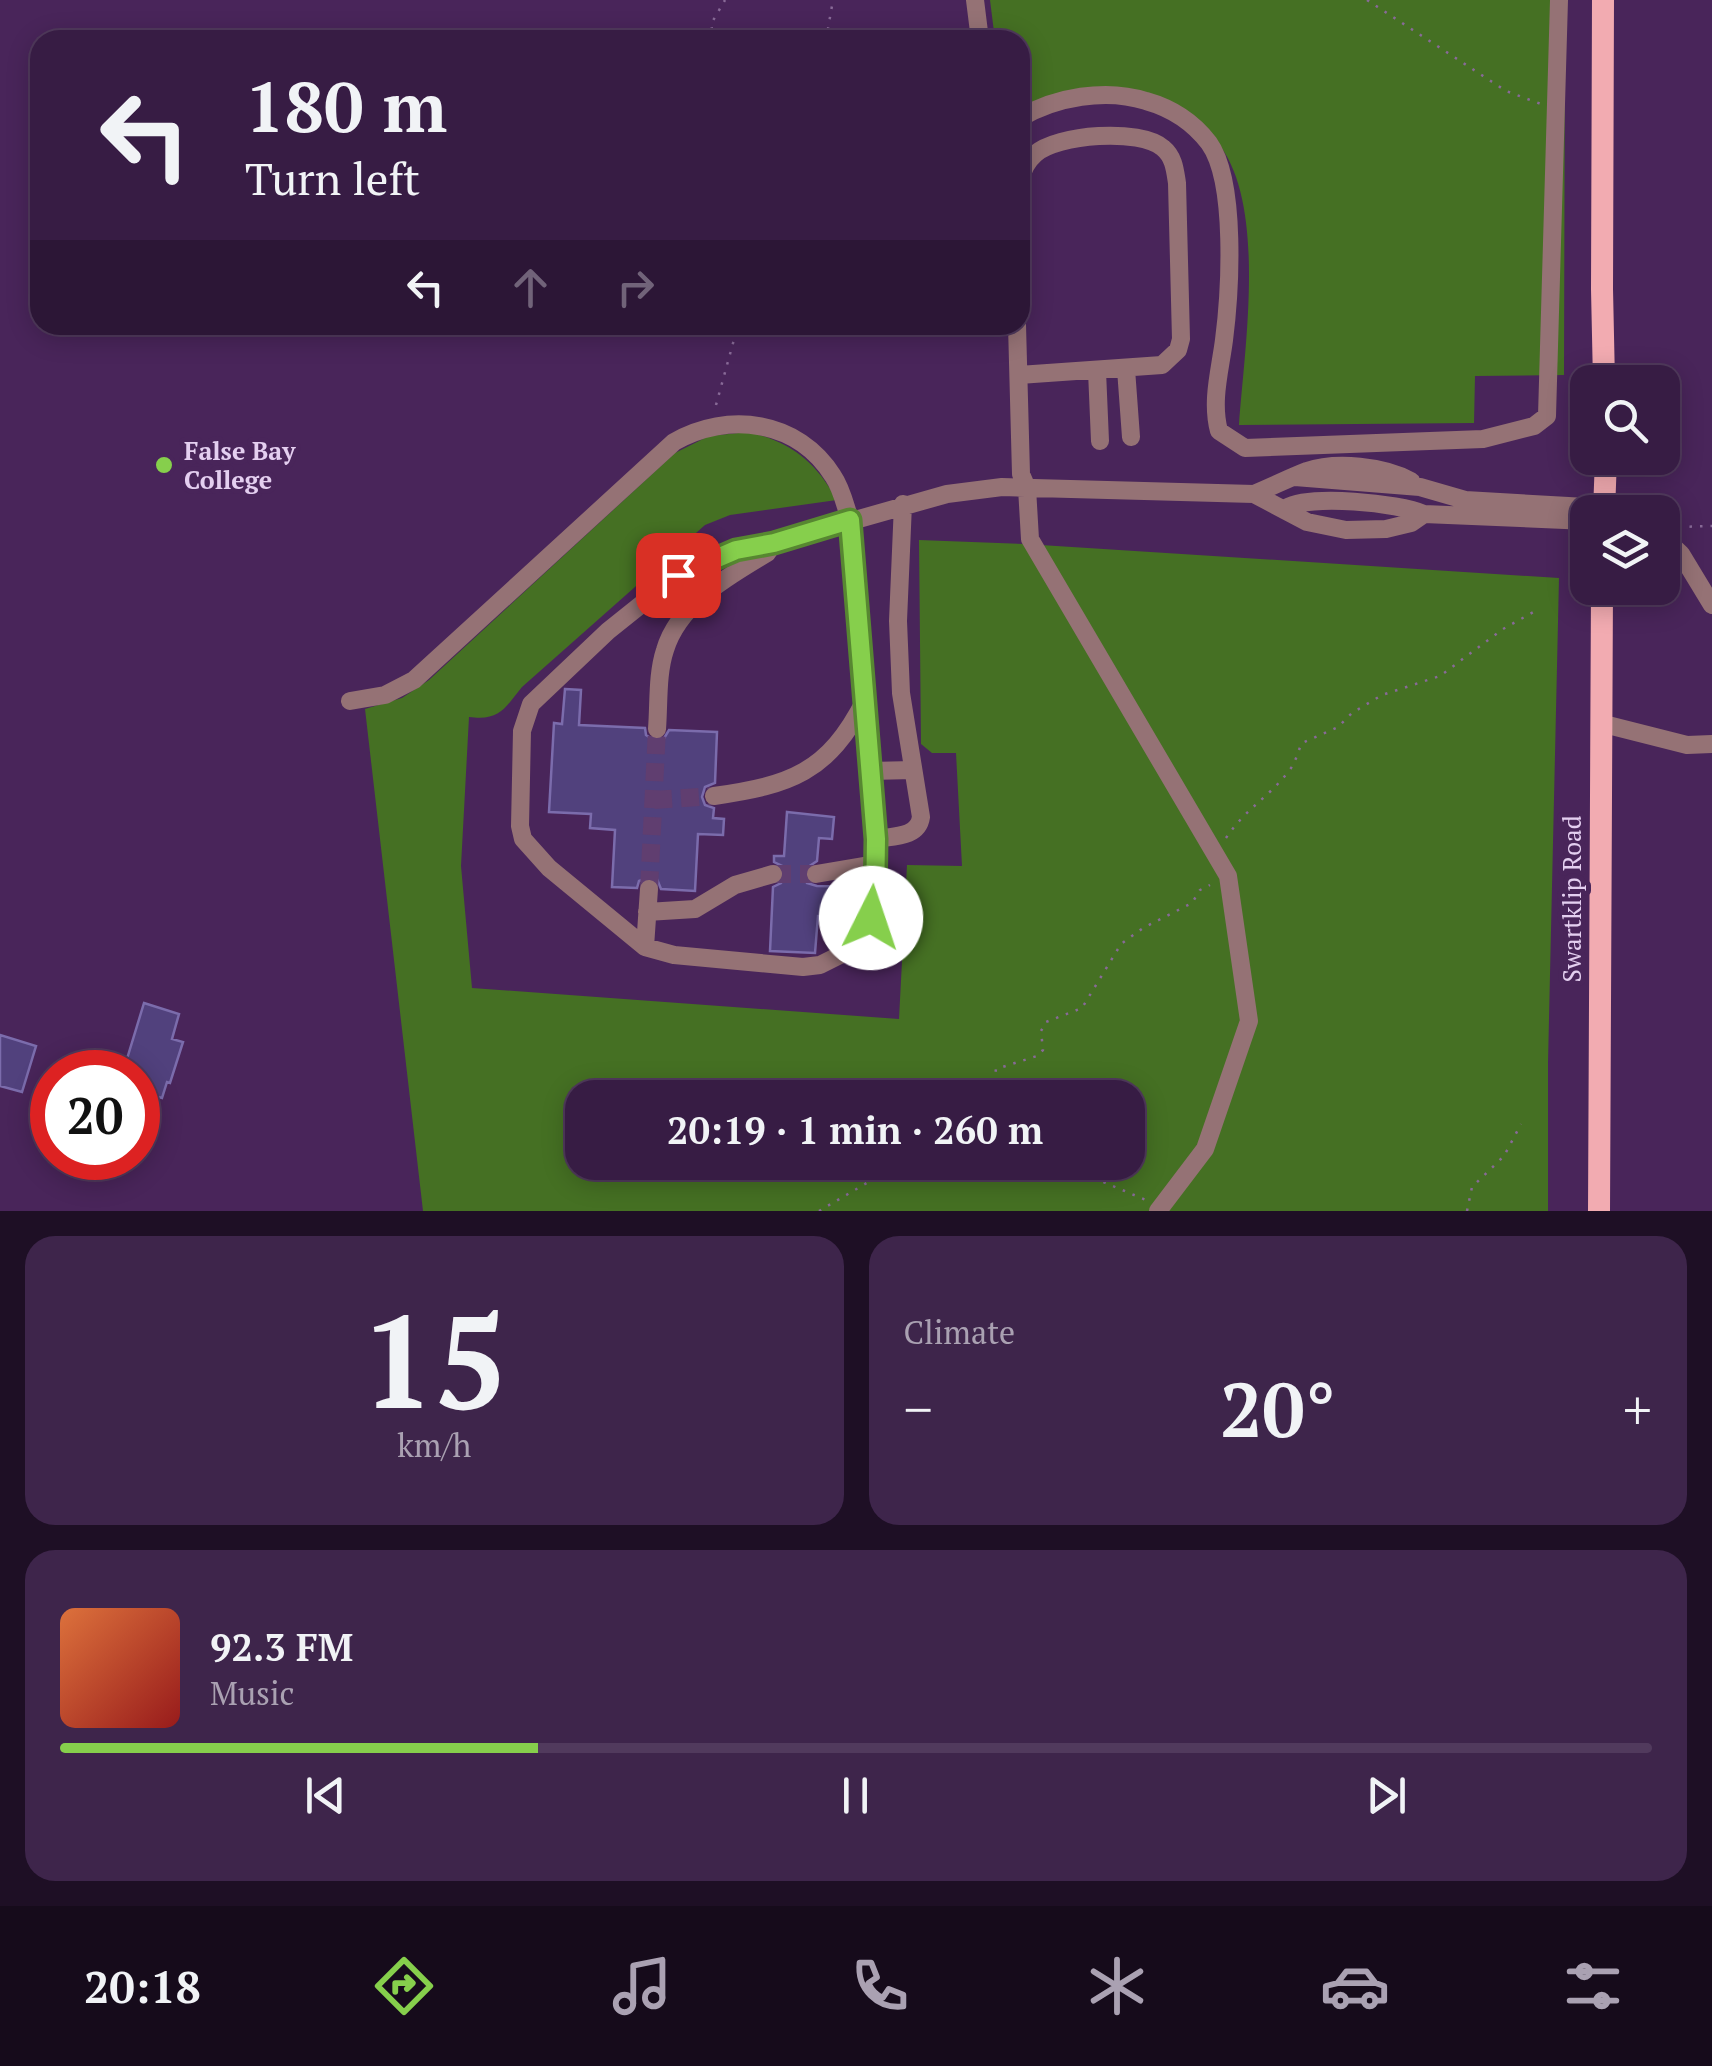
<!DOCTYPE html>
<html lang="en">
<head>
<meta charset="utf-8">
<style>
	body { margin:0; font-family:"PT Serif",serif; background:#3e254b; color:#f1f3f6; height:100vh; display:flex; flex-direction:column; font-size:38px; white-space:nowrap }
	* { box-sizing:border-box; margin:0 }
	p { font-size:32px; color:#aaa1b2 }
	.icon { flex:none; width:55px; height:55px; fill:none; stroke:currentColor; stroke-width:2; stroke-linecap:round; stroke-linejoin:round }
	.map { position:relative; height:1211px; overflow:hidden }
	.side { display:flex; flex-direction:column; gap:25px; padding:25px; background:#1e0f25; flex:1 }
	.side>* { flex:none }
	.hud { position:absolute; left:30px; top:30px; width:1000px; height:305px; border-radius:30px; box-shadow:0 5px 25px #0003,0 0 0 2px #513a5d; background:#371c44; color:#f1f3f6; overflow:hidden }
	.controls { position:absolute; left:1570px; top:365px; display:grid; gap:20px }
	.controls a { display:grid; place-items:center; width:110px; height:110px; border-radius:20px; background:#371c44; box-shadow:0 5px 25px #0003,0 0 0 2px #513a5d; font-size:50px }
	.speed { position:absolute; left:30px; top:1050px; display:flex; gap:20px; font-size:50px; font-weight:700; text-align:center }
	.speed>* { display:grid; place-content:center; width:130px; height:130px; border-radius:50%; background:#371c44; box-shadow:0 5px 25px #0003,0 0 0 2px #513a5d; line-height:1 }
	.speed .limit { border:15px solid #d22; background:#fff; color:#111 }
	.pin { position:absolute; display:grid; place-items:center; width:85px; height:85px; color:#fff; margin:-42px; border-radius:20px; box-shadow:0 5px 15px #0006 }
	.me { position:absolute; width:110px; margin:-55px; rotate:4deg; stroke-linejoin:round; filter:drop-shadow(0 0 8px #0008) }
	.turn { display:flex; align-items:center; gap:35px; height:210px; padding:0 50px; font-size:45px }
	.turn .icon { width:130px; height:130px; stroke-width:2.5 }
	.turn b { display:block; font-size:70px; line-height:85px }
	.lanes { display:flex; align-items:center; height:95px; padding:0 50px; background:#0003; justify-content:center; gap:50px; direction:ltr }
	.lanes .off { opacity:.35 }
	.big { font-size:75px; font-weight:600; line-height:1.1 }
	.side .card { flex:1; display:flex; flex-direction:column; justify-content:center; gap:15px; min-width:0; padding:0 35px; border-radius:30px; background:#3e254b }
	.side .dial { align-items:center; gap:0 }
	.dial b { font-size:130px; line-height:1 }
	.song { display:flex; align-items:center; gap:30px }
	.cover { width:120px; height:120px; border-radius:15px; background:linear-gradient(135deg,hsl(20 70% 55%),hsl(0 70% 35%)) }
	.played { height:10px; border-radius:5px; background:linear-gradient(90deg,#86cf4c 30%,#513a5d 30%) }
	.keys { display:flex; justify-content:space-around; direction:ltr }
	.heat { display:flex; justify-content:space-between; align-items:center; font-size:55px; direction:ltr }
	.side .tiles { flex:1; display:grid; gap:25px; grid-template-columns:1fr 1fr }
	.card:last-child { grid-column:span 2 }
	.trip { position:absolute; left:565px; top:1080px; width:580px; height:100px; border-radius:30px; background:#371c44; box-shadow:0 5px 25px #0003,0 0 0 2px #513a5d; font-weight:600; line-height:100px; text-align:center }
	.dock { display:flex; height:160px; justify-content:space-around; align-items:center; background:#160b1b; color:#aaa1b2 }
	.dock .icon { width:70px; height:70px }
	.dock .on { color:#86cf4c }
	.dock b { font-size:45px; color:#f1f3f6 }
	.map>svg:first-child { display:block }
</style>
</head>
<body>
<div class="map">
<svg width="1712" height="1211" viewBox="0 0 1712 1211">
	<rect width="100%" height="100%" fill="#49255a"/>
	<path fill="#457023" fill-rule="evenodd" d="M990,0H1565L1564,375L1475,376L1474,423L1239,425C1244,350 1268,203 1217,142C1202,124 1174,110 1155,95L1020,112V40H995Z
		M748,432C791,442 815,461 837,500L730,515L705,525L522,687C504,709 500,721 469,717L461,866L472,988L899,1019L907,865L962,866L956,753H932L921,744L919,540L1025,544L1559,578L1548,1063V1211H423L365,709L402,698L429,680L675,453L709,436ZM582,1098H1128V1162H582Z"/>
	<path fill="#51417d" stroke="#7b6cac" stroke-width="2.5" d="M565,689L581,690L579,725L645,728L646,735L655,741L663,740L669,730L717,732L715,783L705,787L702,797L705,805L714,808L713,818L724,819L723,835L698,834L695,891L661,889L657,879L649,877L639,881L637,888L612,887L615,830L590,828L591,814L549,812L554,723L562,724Z
		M787,812L834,817L832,839L819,838L817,861L805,869L807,883L817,886L863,887V902L856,919L818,916L815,953L770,951L773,887L781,883L785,876L782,866L774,862V856H784Z
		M144,1003L179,1014L172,1039L183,1042L170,1083L167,1082L162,1098L155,1096L153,1102L138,1097V1072H123Z
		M0,1035L36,1046L22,1092L0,1086Z"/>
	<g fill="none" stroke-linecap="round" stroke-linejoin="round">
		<path stroke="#603e70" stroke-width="18" stroke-dasharray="18 9" stroke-linecap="butt" d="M654,800L714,796
			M773,874H816
			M649,889L657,729"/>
		<path stroke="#886a97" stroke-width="2.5" stroke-dasharray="2.5 8" stroke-linecap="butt" d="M1367,0L1506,91L1541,104
			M714,40L711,24L725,0
			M826,40L833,0
			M716,405L738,325
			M1679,527L1712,526
			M1226,838C1246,808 1267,799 1288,772C1296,763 1297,753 1302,743L1338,727L1352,713L1382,695L1440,676L1503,629L1537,610
			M952,1098L970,1082L993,1087L996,1069L1037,1056L1043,1050L1041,1031L1046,1022L1082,1008L1121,944L1143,928L1192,903L1200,890L1210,885
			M1044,1162L1065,1166L1146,1200
			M886,1173L933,1162
			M819,1211L882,1174L892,1162
			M1467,1211L1472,1187L1504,1156L1521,1124"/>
		<path stroke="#957275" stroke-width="18" d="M975,0L980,40
			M1020,118C1055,97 1106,88 1146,101C1171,108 1193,122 1209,143C1237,182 1230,293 1224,340C1220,371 1211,401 1219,431L1245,448L1483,439L1534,426L1547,416L1559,0
			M1017,325L1021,474L1027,488L1030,539L1228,876L1249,1021L1205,1149L1158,1211
			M1126,369L1131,437
			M1097,371L1100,441
			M1019,375L1162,365L1178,350L1181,339L1177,183C1175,170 1174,157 1163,148C1140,128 1057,134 1035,154C1027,161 1022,171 1020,181
			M1295,477L1420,487L1465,500L1604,508
			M1254,494C1271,487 1289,478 1307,471C1336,461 1384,466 1411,481
			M1286,508C1310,494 1398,503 1424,514L1588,521
			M1662,536L1681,554L1712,605
			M350,701L385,695L414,680L674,442C728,411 798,420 833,476C842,489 845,505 850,520L876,839L875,904L865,932L854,948L820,965L803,967L674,955L645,947L549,868L523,839L520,826L522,731L531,704L608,631L678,575L736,550L774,543L947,494L1002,487L1254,494L1307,522L1346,530L1386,529L1411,523L1424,514
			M1600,723L1687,745L1712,744
			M657,729C659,703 657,674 665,650C679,603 729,576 767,553L774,543
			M870,771L913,770
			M714,796C790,785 828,773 865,700
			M876,839C893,836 918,838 921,817L901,693L898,621L903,504
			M816,874L875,864
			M647,912L695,909L735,885L773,874
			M645,947L649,889"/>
		<path stroke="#f2abb1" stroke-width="22" d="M1603,0L1602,289L1604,382
			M1604,512L1606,458
			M1599,1211L1602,588"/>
	</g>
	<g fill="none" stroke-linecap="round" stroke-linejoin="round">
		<g stroke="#578731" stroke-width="25">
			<path id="route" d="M678,575L736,550L774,543L850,520L876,839L875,904L871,918"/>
		</g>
		<use href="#route" stroke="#86cf4c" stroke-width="18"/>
	</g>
	<circle fill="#86cf4c" stroke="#49255a" stroke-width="4" cx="164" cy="465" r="10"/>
	<g text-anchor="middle" stroke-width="10" stroke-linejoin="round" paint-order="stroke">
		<g font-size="25" font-weight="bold" fill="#e4cff0" stroke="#49255a" text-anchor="start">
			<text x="184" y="460">False Bay<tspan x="184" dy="29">College</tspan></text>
		</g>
		<g font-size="25" fill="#e4cff0" stroke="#49255a">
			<text transform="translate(1572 899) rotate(-90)" y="9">Swartklip Road</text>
		</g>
	</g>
</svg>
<div class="controls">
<a><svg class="icon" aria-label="search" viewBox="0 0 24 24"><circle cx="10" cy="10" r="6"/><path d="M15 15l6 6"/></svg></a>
<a><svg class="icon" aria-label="layers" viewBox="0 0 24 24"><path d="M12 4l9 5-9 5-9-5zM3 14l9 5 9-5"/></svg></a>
</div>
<div class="speed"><div class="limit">20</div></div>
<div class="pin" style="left:678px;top:575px;background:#d93025"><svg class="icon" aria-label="arrive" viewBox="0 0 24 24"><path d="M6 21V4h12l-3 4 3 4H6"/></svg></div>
<svg class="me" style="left:871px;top:918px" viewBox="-20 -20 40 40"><circle r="19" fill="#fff"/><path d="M0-13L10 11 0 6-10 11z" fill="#86cf4c"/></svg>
<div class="trip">20:19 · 1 min · 260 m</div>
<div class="hud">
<div class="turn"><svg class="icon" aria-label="left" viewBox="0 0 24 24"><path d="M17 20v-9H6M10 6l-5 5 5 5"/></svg><div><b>180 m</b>Turn left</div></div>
<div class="lanes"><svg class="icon" aria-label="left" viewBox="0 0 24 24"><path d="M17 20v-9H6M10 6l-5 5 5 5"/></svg><svg class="icon off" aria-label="ahead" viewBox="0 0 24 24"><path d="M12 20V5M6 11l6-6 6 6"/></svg><svg class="icon off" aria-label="right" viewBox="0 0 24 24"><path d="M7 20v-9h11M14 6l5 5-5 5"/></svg></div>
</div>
</div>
<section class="side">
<div class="tiles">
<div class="card dial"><b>15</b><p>km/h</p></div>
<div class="card"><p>Climate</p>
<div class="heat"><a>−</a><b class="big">20°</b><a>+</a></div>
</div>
<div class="card">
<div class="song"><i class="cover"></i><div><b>92.3 FM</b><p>Music</p></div></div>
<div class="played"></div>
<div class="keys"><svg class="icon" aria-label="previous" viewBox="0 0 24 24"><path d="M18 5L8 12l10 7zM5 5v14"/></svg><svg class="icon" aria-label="pause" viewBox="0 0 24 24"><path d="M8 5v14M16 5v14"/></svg><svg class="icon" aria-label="next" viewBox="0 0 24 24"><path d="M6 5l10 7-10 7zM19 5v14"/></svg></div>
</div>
</div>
</section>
<nav class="dock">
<b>20:18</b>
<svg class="icon on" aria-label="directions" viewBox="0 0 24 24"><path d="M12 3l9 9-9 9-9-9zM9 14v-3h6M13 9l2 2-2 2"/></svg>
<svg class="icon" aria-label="music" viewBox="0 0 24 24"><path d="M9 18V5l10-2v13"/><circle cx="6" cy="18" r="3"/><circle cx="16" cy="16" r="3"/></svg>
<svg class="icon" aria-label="phone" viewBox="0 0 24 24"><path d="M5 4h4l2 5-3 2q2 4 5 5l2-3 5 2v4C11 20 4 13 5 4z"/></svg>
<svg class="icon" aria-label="climate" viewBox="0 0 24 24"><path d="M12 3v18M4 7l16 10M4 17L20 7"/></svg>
<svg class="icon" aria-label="car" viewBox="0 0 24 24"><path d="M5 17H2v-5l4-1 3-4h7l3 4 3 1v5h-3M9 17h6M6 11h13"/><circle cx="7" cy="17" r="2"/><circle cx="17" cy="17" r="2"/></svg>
<svg class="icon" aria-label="filters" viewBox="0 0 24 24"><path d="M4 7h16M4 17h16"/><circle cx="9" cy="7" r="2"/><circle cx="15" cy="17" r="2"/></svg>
</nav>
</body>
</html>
